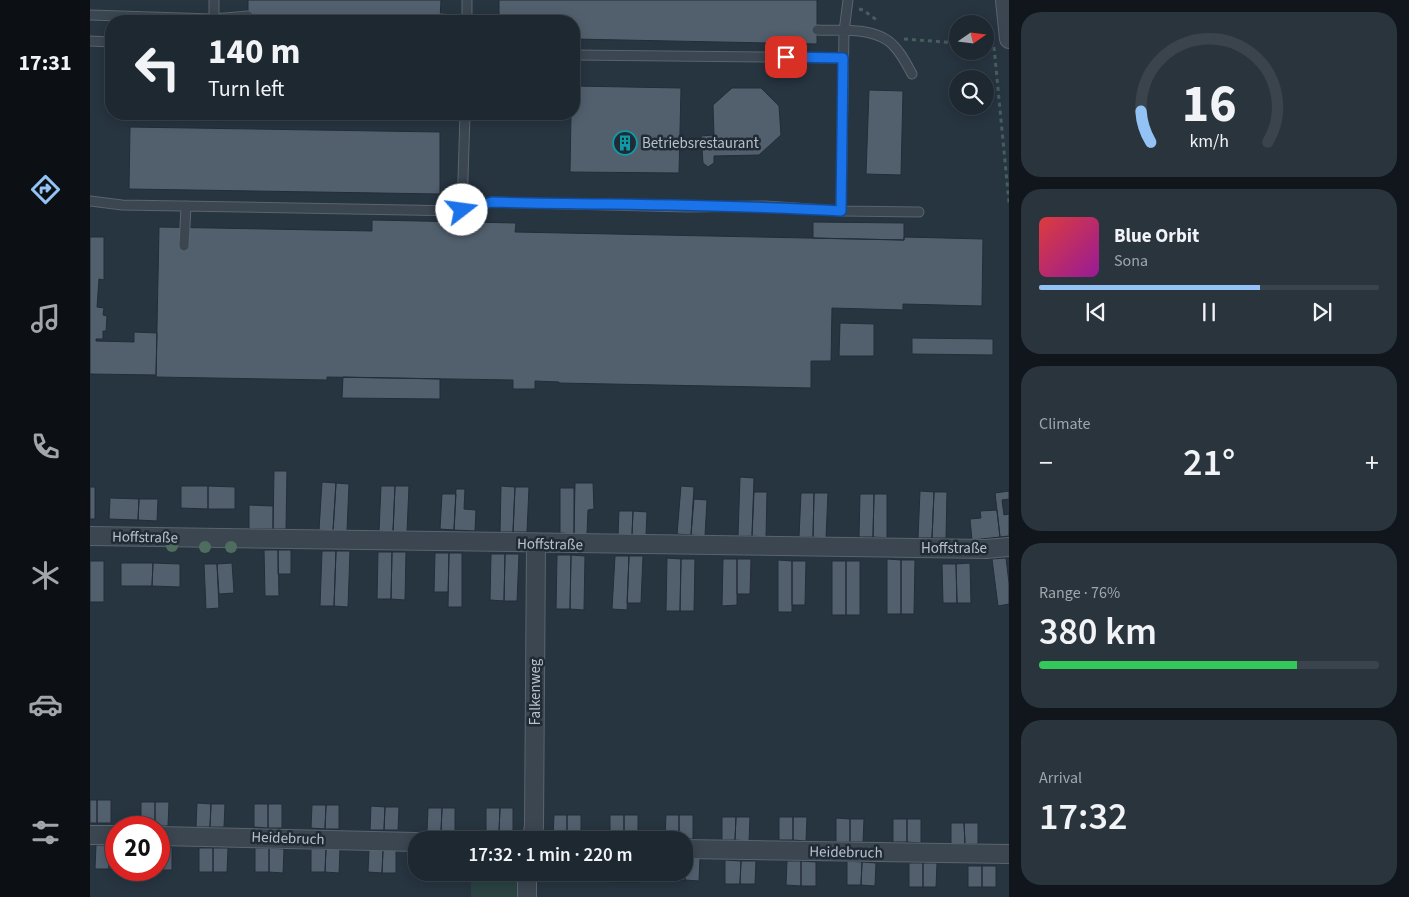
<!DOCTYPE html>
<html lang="en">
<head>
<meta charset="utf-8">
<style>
	body { margin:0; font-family:"Source Sans 3",sans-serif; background:#2a343d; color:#f1f3f6; height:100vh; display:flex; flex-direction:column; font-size:19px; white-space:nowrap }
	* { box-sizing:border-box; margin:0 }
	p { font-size:16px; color:#a0a6ab }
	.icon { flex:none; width:28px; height:28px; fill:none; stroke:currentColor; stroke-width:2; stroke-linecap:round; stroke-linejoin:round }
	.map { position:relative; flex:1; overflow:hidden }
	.sheet { display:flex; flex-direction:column; gap:12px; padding:12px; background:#10161b; width:400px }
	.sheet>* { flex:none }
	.top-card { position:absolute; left:15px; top:15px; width:475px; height:105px; border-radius:20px; box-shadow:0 2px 12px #0003,0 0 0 1px #3b444d; background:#1d2831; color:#f1f3f6; overflow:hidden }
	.needle { width:32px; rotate:76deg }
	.tools { position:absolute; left:859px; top:15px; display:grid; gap:10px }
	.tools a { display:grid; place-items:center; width:45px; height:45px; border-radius:50%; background:#1d2831; box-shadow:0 2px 12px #0003,0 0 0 1px #3b444d; font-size:25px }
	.speed { position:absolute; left:15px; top:816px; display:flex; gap:10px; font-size:25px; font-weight:700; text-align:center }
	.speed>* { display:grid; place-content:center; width:65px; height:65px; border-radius:50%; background:#1d2831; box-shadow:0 2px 12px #0003,0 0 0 1px #3b444d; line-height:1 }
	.speed .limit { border:8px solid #d22; background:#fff; color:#111 }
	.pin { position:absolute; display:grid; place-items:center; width:42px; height:42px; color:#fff; margin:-21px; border-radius:10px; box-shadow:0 2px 8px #0006 }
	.me { position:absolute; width:55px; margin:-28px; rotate:75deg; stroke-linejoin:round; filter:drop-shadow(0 0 4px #0008) }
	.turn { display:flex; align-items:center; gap:18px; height:105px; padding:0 20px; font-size:22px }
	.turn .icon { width:65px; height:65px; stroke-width:2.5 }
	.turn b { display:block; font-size:35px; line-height:42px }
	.big { font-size:38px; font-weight:600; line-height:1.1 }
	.sheet .widget { flex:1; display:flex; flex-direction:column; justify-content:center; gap:8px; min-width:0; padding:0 18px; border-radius:20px; background:#2a343d }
	.sheet .dial { align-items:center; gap:0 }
	.dial svg { height:130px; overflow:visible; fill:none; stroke:#3b444d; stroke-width:7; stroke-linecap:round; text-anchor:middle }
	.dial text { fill:#f1f3f6; stroke:none }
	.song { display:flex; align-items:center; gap:15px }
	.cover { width:60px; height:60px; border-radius:8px; background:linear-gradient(135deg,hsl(0 70% 55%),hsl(300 70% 35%)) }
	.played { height:5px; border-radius:2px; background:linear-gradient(90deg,#93c3f5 65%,#3b444d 65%) }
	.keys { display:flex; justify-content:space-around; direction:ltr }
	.heat { display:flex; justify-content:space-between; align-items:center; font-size:28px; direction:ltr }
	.charge { height:8px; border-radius:4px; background:linear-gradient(90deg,#34c759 76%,#3b444d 0) }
	.trip { position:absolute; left:318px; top:831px; width:285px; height:50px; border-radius:20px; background:#1d2831; box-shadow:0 2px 12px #0003,0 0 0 1px #3b444d; font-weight:600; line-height:50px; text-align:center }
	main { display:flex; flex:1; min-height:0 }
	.dock { display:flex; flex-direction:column; width:90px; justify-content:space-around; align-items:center; background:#0c1014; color:#a0a6ab }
	.dock .icon { width:35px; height:35px }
	.dock .current { color:#93c3f5 }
	.dock b { font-size:22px; color:#f1f3f6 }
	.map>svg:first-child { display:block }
</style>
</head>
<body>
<main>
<nav class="dock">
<b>17:31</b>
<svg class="icon current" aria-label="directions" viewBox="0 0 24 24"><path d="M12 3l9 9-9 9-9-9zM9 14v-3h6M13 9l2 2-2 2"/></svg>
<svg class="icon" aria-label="music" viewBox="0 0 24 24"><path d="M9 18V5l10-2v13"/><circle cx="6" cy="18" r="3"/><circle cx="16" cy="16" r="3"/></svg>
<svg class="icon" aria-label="phone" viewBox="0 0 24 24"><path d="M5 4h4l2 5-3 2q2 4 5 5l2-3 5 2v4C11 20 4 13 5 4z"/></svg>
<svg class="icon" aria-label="climate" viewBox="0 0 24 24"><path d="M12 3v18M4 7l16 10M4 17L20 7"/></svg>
<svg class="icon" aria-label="car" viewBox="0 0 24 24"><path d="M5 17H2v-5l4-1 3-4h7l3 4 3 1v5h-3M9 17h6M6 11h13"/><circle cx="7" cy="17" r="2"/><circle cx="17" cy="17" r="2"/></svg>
<svg class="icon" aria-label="filters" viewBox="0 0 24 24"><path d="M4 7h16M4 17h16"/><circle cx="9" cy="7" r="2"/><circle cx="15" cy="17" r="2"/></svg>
</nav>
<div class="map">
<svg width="919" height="897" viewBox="0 0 919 897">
	<rect width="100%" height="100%" fill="#273541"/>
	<path fill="#294242" d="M381,873H434L433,897H381Z"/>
	<path fill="#52606e" stroke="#222d38" d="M158,0H351L350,21H158Z
		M409,0H727V44L484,39V21H409Z
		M895,37L897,52L879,53V51H895Z
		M484,86L591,88L589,173L480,172L481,114H484Z
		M642,88H671L689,106L691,135L669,155L624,156V163L618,167L613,163L611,136L624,135L623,105Z
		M779,90L813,91L811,175L776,174Z
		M40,127L350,132V194L39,189Z
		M282,220L426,223L425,232L814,240V237L893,239L892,306L813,304V310L742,308L741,361H721V388L469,383V382L445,381V389H423V380L237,377V380L66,377L69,227L282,231Z
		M723,222L814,223V240L723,238Z
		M0,237H14V280L9,279L7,307L14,308L13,315L17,316L16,331H13V339H6V341L44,342V332L67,333L66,375L0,374Z
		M750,323L784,324V356H749Z
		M822,338L903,339V355L822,354Z
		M253,377L350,379V399L252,398Z
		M184,471H197L196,529H183Z
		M650,477L664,478L662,536H648Z
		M232,482L246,483L243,531L229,530Z
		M246,483L259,484L257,531H243Z
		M485,483H503L504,509L498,510L497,534H484Z
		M91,486H118V509L91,508Z
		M118,486L145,487V509H118Z
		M291,486H305L303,532L289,531Z
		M305,486H319L317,532H303Z
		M411,486L425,487L423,532H410Z
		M591,486L604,487L601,535L587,534Z
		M0,487H5V519H0Z
		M425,487H439L437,532H423Z
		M470,488H484V534L470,533Z
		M366,489H375L374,509L386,510L385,531L364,530Z
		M830,491L844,492L842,538H828Z
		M919,491V499L912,500L914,515L919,514V536L910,537L905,493Z
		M664,492H677L676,537L662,536Z
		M844,492H857L856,538H842Z
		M711,493H724L723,537H709Z
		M724,493H738L736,538L723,537Z
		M352,494H366L364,530L350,529Z
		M770,494H784L783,537H769Z
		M784,494H797V538L783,537Z
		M20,498L49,499L48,520L19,519Z
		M49,499H68L67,521L48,520Z
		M604,499L617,500L615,536L601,535Z
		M159,505L183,506V529H159Z
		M907,510L910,537L882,540L880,519L891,518L890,511Z
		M529,511H543L542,535H528Z
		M543,511L557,512L556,535H542Z
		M174,550H188L189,596H175Z
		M188,550H201V574H188Z
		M232,551H246L244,606H230Z
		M246,551H260L258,607L244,606Z
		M288,552H302L301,599H287Z
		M302,552H316L315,600L301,599Z
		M345,553H359L358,592H344Z
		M359,553H372V607H358Z
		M401,554H415L414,601L400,600Z
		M415,554H429L427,601H414Z
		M467,555H481L480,609H466Z
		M481,555L495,556L494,610L480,609Z
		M525,556H539L537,610L522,609Z
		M539,556H553L551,603H537Z
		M577,558L591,559L590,611H576Z
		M916,558L919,583V604L908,606L902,559Z
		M591,559H605L604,611H590Z
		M633,559H647V605L632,606Z
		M647,559H661L660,594H647Z
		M797,559L811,560V614H797Z
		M688,560L702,561V612H688Z
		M811,560H825L824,614H811Z
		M0,561H14V602H0Z
		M702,561H716L715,605H702Z
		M742,561H756V615H742Z
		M756,561H770V615H756Z
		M31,563H63L62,586H31Z
		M63,563L90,564V587L62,586Z
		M142,563L144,593L129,594L127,564Z
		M880,563L881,603H867L866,564Z
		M114,564H127L129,608L116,609Z
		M852,564H866L867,603H853Z
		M0,800H7V823H0Z
		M7,800H21V823H7Z
		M51,802H65V826H51Z
		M65,802H79L78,826H65Z
		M107,803L121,804L120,827H106Z
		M121,804H135L134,827H120Z
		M164,804H178V828L164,827Z
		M178,804H192V828H178Z
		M222,805H236L235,829L221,828Z
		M236,805H249V829H235Z
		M281,806L295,807L294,830H280Z
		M295,807H309L308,830H294Z
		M338,808H352L351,832L337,831Z
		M352,808H365V832H351Z
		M396,808H410L409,832H396Z
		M410,808H423V832H409Z
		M464,815H477V839L463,838Z
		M477,815H491V839H477Z
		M520,815H534V839H520Z
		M534,815H548V839H534Z
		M576,815H589V839L575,838Z
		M589,815H603V839H589Z
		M632,817H646L645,840H632Z
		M646,817H660L659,841L645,840Z
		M689,817H703V840H689Z
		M703,817H717L716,841L703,840Z
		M746,818L760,819V842H746Z
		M760,819H774L773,842H760Z
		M803,819H817V842H803Z
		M817,819H831V843L817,842Z
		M861,823H874L875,844H861Z
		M874,823H888V844H875Z
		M6,845H20L19,869H5Z
		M20,845H26V869H19Z
		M69,847H82V870H69Z
		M109,848H123V872H109Z
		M123,848H138L137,872H123Z
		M165,848H179V872H165Z
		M179,848L194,849L193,873L179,872Z
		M221,849H236L235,872H221Z
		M236,849H250L249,873L235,872Z
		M279,850H293L292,873L278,872Z
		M293,850H306V873H292Z
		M594,858H595V880H581V872H594Z
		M595,858H610L609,881L595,880Z
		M635,860L651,861L650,884H635Z
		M651,861H666L665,884H650Z
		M697,861H711V886L696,885Z
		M711,861L726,862V886H711Z
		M757,861L772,862L771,885H757Z
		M772,862L786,863L785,886L771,885Z
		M819,863H833V887H819Z
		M833,863H847L846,887H833Z
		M878,866H892V887H878Z
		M892,866H906V887H892Z
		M460,872H474V880H460Z
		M474,872H488V881L474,880Z
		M519,872H535V882H519Z
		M535,872H550V882H535Z"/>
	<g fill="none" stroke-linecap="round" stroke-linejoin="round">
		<g stroke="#59646e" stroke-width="11">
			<path id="lane" d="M0,15L123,19L158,16
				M350,19L378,21
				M124,21V0
				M377,21V0
				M727,30C749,31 777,27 797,40C808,47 816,63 822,74
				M0,41L21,42
				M484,55L753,58
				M0,201L32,205L372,211L402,202L596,207L675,206L751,211L829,212
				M372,211L375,114
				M751,211L754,31L758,0
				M94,246L96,206"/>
		</g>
		<g stroke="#59646e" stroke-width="20">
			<path id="street" d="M915,0L919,39
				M0,536L896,549L919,547
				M0,835H26
				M69,836L326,842
				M441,840L444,827L446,544
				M594,849L919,854
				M437,897V872"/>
		</g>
		<path stroke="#475e5e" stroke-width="3" stroke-dasharray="4 4" stroke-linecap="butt" d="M769,9L773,10L788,21
			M814,39L868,43
			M895,45L904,43
			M904,47L919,203"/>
		<use href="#lane" stroke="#3b4651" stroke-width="9"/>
		<use href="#street" stroke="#3b4651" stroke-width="18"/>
	</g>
	<g fill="#4f6d5e">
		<circle cx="82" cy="546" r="6"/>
		<circle cx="115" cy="547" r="6"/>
		<circle cx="141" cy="547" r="6"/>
	</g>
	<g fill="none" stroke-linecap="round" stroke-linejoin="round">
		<g stroke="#114b97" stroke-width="12">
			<path id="route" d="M372,210L402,202C519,205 635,204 751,211L753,58L696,57"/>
		</g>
		<use href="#route" stroke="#1a73e8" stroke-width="9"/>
	</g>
	<defs>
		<g id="building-ring" transform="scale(1.25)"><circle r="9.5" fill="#202b36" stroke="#0f9aa8" stroke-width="1.5"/><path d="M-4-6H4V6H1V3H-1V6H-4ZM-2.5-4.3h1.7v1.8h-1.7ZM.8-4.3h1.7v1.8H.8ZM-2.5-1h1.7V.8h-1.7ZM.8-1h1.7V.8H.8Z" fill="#0f9aa8"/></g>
	</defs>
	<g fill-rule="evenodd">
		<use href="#building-ring" x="535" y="143"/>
	</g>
	<g text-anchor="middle" stroke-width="5" stroke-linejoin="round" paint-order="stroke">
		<g font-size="15" fill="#b8c1cb" stroke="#202b36" text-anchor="start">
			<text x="552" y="148">Betriebsrestaurant</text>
		</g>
		<g font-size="15" fill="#b8c1cb" stroke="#202b36">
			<text transform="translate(55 537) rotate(1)" y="5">Hoffstraße</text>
			<text transform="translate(460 544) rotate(1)" y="5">Hoffstraße</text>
			<text x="864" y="553">Hoffstraße</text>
			<text transform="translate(445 692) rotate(-90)" y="5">Falkenweg</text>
			<text transform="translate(198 838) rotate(2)" y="5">Heidebruch</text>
			<text transform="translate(756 852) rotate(1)" y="5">Heidebruch</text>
		</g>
	</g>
</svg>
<div class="tools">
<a><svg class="needle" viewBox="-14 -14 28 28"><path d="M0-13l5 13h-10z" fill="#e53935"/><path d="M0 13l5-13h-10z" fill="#a0a6ab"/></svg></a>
<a><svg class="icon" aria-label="search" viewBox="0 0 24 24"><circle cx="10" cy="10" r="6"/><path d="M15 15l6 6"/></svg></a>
</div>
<div class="speed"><div class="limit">20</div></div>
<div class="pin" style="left:696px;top:57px;background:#d93025"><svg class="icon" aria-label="arrive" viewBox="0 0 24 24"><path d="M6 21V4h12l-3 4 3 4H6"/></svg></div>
<svg class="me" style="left:372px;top:210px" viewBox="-20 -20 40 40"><circle r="19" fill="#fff"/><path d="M0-13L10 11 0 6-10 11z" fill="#1a73e8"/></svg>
<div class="trip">17:32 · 1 min · 220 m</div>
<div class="top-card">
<div class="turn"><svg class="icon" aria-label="left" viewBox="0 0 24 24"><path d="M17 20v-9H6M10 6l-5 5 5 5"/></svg><div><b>140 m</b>Turn left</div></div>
</div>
</div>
<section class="sheet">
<div class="widget dial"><svg viewBox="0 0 100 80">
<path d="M14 69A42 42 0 1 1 86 69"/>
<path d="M14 69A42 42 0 0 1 8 50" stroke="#93c3f5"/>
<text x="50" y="56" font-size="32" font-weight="700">16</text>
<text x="50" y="72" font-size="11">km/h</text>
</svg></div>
<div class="widget">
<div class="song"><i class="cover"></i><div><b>Blue Orbit</b><p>Sona</p></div></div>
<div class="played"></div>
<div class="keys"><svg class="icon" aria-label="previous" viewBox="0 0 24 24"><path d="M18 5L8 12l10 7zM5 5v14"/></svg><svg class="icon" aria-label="pause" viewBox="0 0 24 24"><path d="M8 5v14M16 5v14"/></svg><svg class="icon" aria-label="next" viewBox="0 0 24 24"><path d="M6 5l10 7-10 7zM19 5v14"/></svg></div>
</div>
<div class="widget"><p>Climate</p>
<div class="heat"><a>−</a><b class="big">21°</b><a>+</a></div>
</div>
<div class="widget"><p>Range · 76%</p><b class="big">380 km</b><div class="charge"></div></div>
<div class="widget"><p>Arrival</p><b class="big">17:32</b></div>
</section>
</main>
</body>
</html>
